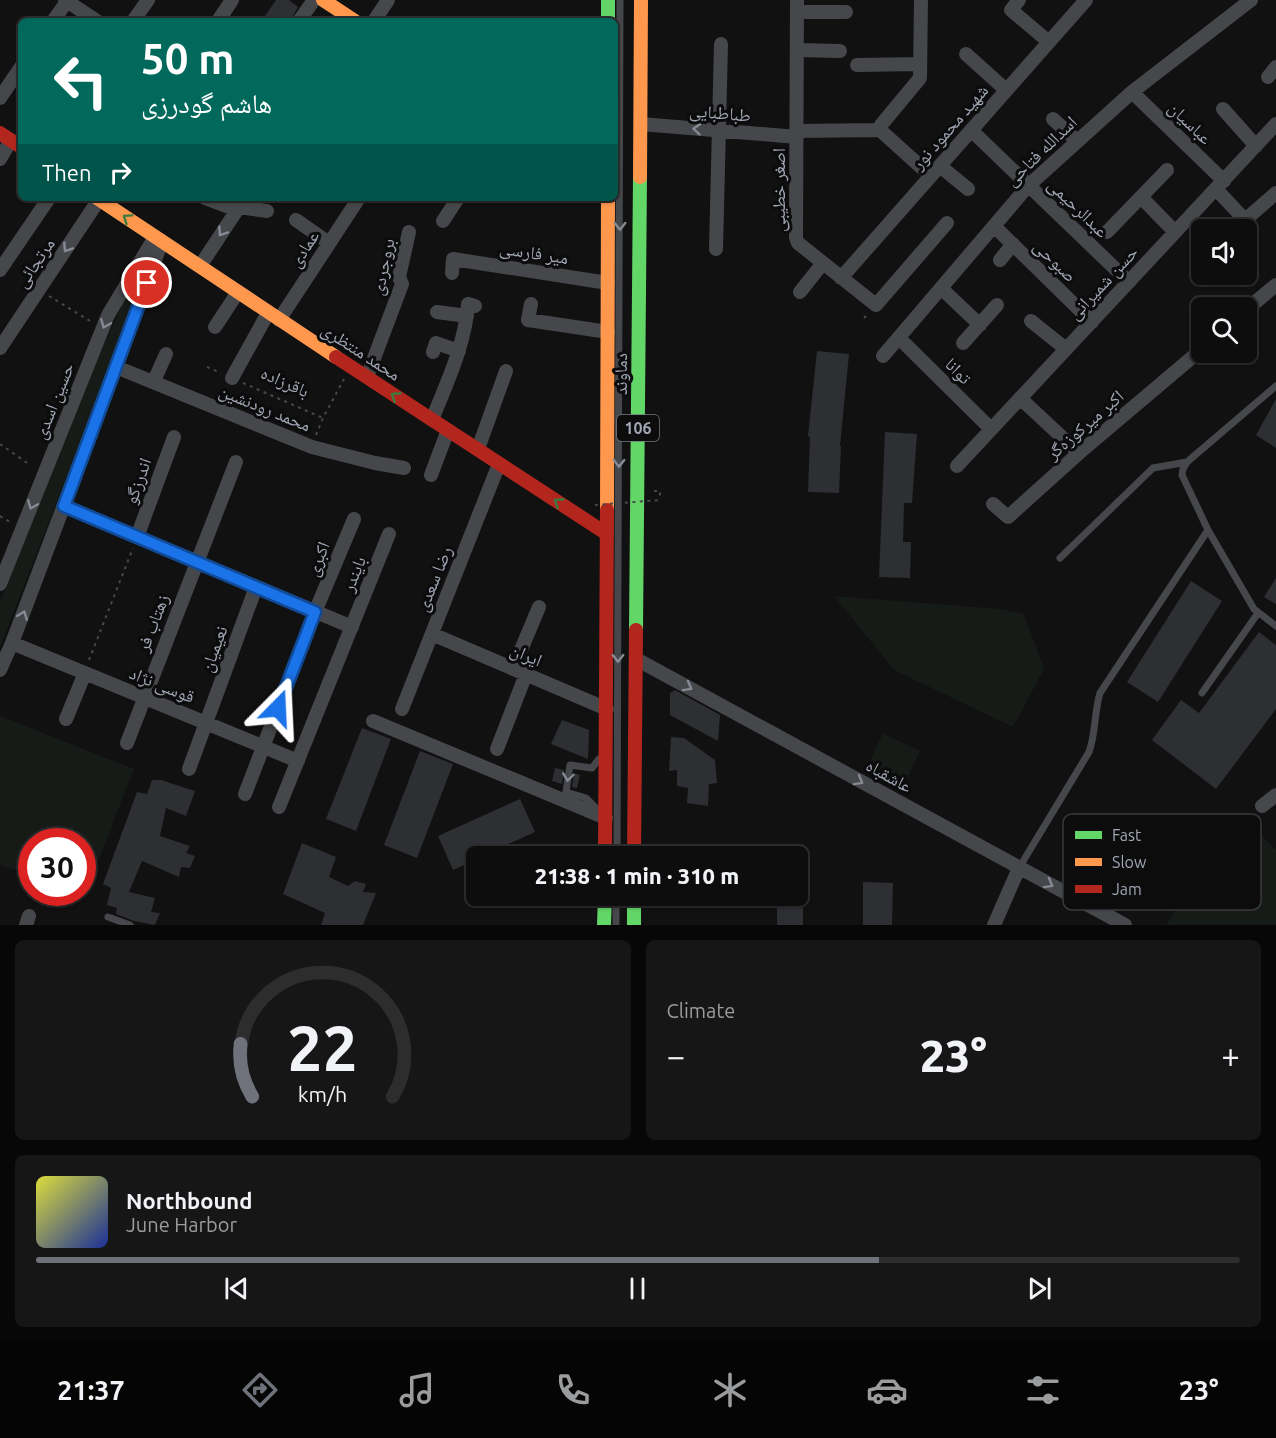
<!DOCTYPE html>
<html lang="en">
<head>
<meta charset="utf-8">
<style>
	body { margin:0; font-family:Ubuntu,"Noto Naskh Arabic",sans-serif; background:#161617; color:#f1f3f6; height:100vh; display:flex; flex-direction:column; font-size:22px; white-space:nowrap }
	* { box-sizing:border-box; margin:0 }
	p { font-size:20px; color:#9a9c9e }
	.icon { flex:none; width:33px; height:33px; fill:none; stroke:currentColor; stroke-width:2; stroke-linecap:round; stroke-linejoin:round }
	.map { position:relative; height:925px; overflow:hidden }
	.details { display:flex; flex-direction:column; gap:15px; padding:15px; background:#070708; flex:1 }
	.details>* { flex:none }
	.top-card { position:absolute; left:18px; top:18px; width:600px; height:183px; border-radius:9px; box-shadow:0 2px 4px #0004,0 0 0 2px #2d2d2e; background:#00695c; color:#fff; overflow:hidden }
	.fabs { position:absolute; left:1191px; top:219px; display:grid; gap:12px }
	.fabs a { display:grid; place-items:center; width:66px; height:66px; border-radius:9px; background:#0d0d0e; box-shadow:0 2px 4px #0004,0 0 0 2px #2d2d2e; font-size:30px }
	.speed { position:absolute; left:18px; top:828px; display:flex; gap:12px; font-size:30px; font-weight:700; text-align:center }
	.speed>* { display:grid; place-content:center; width:78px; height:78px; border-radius:50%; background:#0d0d0e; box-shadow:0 2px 4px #0004,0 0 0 2px #2d2d2e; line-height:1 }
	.speed .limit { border:9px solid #d22; background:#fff; color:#111 }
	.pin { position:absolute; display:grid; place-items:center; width:51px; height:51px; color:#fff; margin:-26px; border:3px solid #fff; border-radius:50%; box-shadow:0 2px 6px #0007 }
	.me { position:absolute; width:66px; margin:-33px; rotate:21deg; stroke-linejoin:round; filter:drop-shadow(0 0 4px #0008) }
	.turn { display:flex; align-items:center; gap:21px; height:126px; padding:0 24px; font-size:27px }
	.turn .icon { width:78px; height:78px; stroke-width:2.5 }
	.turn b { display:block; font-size:42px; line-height:51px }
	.then { display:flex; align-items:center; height:57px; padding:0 24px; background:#0003; gap:12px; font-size:22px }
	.big { font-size:45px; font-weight:800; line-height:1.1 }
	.details .widget { flex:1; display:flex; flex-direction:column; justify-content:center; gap:9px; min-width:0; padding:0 21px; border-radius:9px; background:#161617 }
	.details .dial { align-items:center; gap:0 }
	.dial svg { height:156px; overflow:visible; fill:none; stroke:#2d2d2e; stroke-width:7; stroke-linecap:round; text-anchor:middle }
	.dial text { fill:#f1f3f6; stroke:none }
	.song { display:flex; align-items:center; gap:18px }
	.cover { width:72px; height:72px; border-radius:9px; background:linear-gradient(135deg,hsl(60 70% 55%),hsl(230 70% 35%)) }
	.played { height:6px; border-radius:3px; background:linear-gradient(90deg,#6f727b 70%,#2d2d2e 70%) }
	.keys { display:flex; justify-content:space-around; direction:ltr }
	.heat { display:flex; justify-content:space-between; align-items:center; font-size:33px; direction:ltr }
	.details .tiles { flex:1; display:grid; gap:15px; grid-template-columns:1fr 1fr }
	.widget:last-child { grid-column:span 2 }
	.trip { position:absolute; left:466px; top:846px; width:342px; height:60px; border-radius:9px; background:#0d0d0e; box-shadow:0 2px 4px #0004,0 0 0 2px #2d2d2e; font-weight:800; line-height:60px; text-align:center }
	.tab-bar { display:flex; height:96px; justify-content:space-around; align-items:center; background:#050506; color:#9a9c9e }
	.tab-bar .icon { width:42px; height:42px }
	.tab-bar .current { color:#6f727b }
	.tab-bar b { font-size:27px; color:#f1f3f6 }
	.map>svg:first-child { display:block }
</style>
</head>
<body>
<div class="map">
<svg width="1276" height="925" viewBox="0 0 1276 925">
	<rect width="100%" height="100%" fill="#111112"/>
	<path fill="#161b17" d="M145,273L136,300L0,647V602L96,362L130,288L137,278Z
		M834,596L1000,609L1024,614L1044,669L1013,727L894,670Z
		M0,716L134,769L86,892L83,891L82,842H32L31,875L0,865Z
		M883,733L920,751L906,781L869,763Z
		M1238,812L1276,850V925H1166Z"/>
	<path fill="#2e2f32" d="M276,0H289L298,7L290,21H273L265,16Z
		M817,351L849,354L840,446H841L839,493L808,492L810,437L808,436Z
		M1276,399V448L1256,435Z
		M885,432L917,434L912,503H904L903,542H911L910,578L879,577Z
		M1276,578V604L1264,597Z
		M1191,581L1222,601L1158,702L1127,682Z
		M1259,632L1276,645V709L1216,789L1152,740L1181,700L1199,713Z
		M675,690L720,715L718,741L670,715V693Z
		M562,720L589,730L588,759L551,744Z
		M362,728L391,739L356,831L326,819Z
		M671,737L684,738L715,760L717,783L709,784L708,806L687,803L688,788L677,786V770L669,771Z
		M420,751L453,764L417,858L384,845Z
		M555,768L564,770L562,784L552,781Z
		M574,773L580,775L577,788L572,787Z
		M152,780H161L195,791L186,816L166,808L160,836L190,846L186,853L195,856L190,868L181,867L179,877L142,861L129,892L155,898L151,912L160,913L155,925L134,921L116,914L117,908L107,905L111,888L103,884L137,792L147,794Z
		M520,799L535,832L482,856H477V859L453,870L438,836Z
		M302,843L336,857L329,877L348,886L355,881L366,884L363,892L376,893L363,925H321L325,913L283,894Z
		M863,882L893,883L892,925H863Z
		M777,896H803V925H777Z"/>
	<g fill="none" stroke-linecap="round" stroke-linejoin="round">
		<path stroke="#47484c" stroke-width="2" stroke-dasharray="3 4.5" stroke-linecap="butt" d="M49,296L90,321
			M864,318L868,314
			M207,367L221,373
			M243,383L323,418
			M316,435L323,418L344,379
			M0,444L30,465
			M654,491H660V500
			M0,516L12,523
			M89,660L133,548"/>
		<path stroke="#46474a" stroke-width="7" d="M1276,386L1187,462L1183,469L1182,475L1208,530L1254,609L1276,626
			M1060,558L1153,468L1187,462
			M1202,693L1258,613
			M598,810L586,798L566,792L570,765L592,768L599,759
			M617,856L620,0
			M1019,868L1089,752C1096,733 1094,713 1100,693L1208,530
			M108,917L130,925
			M616,925V896"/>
		<path stroke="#46474a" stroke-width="14" d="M65,0L97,21
			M797,0L796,238L798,243L876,305L947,223
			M1019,0L1011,10L1049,42
			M797,12H846
			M53,21L68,0
			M133,21L148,0
			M218,21L232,0
			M299,21L314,0
			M374,21L388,0
			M797,50L840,51
			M966,54L1006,90
			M857,65L920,64
			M1268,77L1276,67
			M1132,92L1224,181
			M0,98L21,67
			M1223,109L1256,146
			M1053,119L1077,141
			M641,124L797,137
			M880,130L881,125L920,78L921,0
			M971,130L1129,282
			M797,131L880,130L931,176
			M0,159L11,140
			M940,166L968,189
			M1216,189L1245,220L1276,193
			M1141,197L1175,232
			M205,198L237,210
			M239,207L267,211
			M296,220L329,243
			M443,221L458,198
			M994,226L1092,322
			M1107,232L1167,170
			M716,249L721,44
			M1000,260L1013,244
			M200,266L245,198
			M0,270L49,198
			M452,273L453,259L608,283
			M841,278L1086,0
			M941,288L980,325
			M800,292L823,263
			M531,304L528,320L608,332
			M1246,310L1276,285
			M437,312L467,316
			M279,320L359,198
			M1031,321L1066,349
			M215,327L238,292
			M899,338L991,429
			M963,343L997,305
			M0,348L100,198
			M433,352L436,343L459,351
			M883,356L1028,186L1132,92L1251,0
			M116,367L312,447L375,463L404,468
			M367,377L402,284L399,277L409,232
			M232,378L268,313
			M154,381L166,354
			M1020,398L1079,453
			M432,420C447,382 465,345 468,304L475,306
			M478,449L506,371
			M957,466L1276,124
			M431,475L448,430
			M993,504L1008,517L1079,453L1202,349
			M64,506L352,627
			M137,537L174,437
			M0,584L108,315L155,237
			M432,634L607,709
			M12,643L298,761
			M636,659L1125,925
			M513,669L539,607
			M0,670L12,643L116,367L162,241
			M402,709L499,464
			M66,719L85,673
			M373,721L606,818
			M127,743L236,462
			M497,749L526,674
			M189,769L256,587
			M245,794L315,612L354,519
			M1262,806L1276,795
			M279,807L389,534
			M26,925L29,916
			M994,925L1019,868"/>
		<path stroke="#63d668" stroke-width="14" d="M608,0V21
			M636,630L640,177
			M634,896V925
			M604,925L605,896"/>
		<path stroke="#ff974d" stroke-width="14" d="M323,0L355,21
			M640,177L641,0
			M97,198L336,357
			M607,510L608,198"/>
		<path stroke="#b3261e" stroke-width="14" d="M0,133L21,147
			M336,357L607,534
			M605,856L607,510
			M634,856L636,630"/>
		<path stroke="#47484c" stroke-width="2" stroke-dasharray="3 4.5" stroke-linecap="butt" d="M595,505L660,500"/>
	</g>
	<defs><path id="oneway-chevron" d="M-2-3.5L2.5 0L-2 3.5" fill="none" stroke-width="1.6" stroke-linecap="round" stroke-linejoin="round" transform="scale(1.5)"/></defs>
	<g stroke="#868a94">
		<use href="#oneway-chevron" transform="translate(697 129) rotate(-175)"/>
		<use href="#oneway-chevron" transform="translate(620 226) rotate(90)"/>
		<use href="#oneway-chevron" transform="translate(222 232) rotate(124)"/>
		<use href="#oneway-chevron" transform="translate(67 248) rotate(124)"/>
		<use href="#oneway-chevron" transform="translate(105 324) rotate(112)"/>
		<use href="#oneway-chevron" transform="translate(619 463) rotate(90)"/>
		<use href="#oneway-chevron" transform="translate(32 505) rotate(112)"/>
		<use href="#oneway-chevron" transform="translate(23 615) rotate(-69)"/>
		<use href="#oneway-chevron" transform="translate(618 658) rotate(90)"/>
		<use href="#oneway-chevron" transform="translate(688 687) rotate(29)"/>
		<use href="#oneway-chevron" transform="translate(568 777) rotate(98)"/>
		<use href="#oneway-chevron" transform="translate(859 781) rotate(29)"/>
		<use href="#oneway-chevron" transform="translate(1049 884) rotate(29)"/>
	</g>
	<g stroke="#3c7b3f">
		<use href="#oneway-chevron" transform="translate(127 218) rotate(-146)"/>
		<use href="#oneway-chevron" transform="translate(395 396) rotate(-147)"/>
		<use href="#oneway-chevron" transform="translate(558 502) rotate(-147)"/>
	</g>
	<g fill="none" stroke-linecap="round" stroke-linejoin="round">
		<g stroke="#114b97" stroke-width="15">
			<path id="route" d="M147,283L64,506L315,612L278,708"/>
		</g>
		<use href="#route" stroke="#1a73e8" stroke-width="10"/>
	</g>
	<g text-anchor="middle" stroke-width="6" stroke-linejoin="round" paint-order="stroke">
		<rect fill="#0c0c0d" stroke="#747882" stroke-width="1.5" x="617" y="415" width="42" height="26" rx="4.5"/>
		<g font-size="16" font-weight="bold" fill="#a1a6b4">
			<text x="638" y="434">106</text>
		</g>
		<g font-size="18" fill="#a1a6b4" stroke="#0c0c0d">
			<text transform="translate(720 113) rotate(5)" y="6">طباطبایی</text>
			<text transform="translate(1190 123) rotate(44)" y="6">عباسیان</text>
			<text transform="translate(950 127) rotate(-49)" y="6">شهید محمود نور</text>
			<text transform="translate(1041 151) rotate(-44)" y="6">اسدالله فتاحی</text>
			<text transform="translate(779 190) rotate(-90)" y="6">اصغر خطیبی</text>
			<text transform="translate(1078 208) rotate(44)" y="6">عبدالرحیمی</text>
			<text transform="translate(304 249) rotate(-57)" y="6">عمادی</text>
			<text transform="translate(534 253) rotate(9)" y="6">میر فارسی</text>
			<text transform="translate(1055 261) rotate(44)" y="6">صبوحی</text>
			<text transform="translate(35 263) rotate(-56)" y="6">مرتجائی</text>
			<text transform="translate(383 267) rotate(-78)" y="6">بروجردی</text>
			<text transform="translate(1103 283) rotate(-47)" y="6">حسن شمیرانی</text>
			<text transform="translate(361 352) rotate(33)" y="6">محمد منتظری</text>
			<text transform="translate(958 371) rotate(45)" y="6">توانا</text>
			<text transform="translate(621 374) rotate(-90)" y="6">دماوند</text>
			<text transform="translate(285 382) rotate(24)" y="6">باقرزاده</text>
			<text transform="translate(54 401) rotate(-68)" y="6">حسین اسدی</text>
			<text transform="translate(265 408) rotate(22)" y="6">محمد رودنشین</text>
			<text transform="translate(1085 425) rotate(-41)" y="6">اکبر میرکوزه‌گر</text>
			<text transform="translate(138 481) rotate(-70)" y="6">اندرزگو</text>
			<text transform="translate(318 559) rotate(-68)" y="6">اکبری</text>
			<text transform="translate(354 574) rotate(-68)" y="6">بایندر</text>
			<text transform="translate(434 579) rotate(-68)" y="6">رضا سعدی</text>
			<text transform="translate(153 623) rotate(-69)" y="6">زهتاب فر</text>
			<text transform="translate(214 649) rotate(-70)" y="6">نعیمیان</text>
			<text transform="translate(526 655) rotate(23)" y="6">ایران</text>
			<text transform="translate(162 685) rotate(22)" y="6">قوسی نژاد</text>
			<text transform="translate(889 776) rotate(29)" y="6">عاشقباه</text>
		</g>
	</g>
	<rect x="1063" y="814" width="198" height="96" rx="9" fill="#0c0c0d" stroke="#393a3f" stroke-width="1.5"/>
	<rect x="1075" y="831" width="27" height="8" fill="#63d668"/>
	<rect x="1075" y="858" width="27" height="8" fill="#ff974d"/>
	<rect x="1075" y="885" width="27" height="8" fill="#b3261e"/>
	<g font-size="16" fill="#a1a6b4">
		<text x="1112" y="841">Fast</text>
		<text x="1112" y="868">Slow</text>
		<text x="1112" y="895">Jam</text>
	</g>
</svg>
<div class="fabs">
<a><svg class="icon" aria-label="sound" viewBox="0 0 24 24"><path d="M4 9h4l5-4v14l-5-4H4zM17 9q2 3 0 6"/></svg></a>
<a><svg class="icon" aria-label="search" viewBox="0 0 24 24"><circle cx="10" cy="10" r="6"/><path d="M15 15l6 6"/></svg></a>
</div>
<div class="speed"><div class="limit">30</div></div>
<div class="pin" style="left:147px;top:283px;background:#d93025"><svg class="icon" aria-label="arrive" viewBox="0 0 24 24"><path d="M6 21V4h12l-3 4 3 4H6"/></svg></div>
<svg class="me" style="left:278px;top:708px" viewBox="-20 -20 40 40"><path d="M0-17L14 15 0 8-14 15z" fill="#1a73e8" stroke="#fff" stroke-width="4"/></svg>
<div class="trip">21:38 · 1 min · 310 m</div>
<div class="top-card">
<div class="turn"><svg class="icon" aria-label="left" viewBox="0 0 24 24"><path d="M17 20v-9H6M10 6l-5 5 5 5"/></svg><div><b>50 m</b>هاشم گودرزی</div></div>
<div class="then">Then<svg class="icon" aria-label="right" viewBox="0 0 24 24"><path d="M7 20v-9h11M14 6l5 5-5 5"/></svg></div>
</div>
</div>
<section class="details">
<div class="tiles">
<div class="widget dial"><svg viewBox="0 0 100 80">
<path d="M14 69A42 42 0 1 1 86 69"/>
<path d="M14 69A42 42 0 0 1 8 42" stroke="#6f727b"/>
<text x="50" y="56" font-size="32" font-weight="700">22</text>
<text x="50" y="72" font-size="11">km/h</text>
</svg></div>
<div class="widget"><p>Climate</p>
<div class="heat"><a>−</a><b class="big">23°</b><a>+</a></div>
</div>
<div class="widget">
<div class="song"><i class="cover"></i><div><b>Northbound</b><p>June Harbor</p></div></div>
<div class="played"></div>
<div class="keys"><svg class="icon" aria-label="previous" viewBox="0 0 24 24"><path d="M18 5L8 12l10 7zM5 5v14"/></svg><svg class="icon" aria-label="pause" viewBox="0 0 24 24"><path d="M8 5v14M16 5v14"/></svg><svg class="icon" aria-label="next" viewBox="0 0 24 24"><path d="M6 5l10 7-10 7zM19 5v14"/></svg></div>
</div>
</div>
</section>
<nav class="tab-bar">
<b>21:37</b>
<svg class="icon current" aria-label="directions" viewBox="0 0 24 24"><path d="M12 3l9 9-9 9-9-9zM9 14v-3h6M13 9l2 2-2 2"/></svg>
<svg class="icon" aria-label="music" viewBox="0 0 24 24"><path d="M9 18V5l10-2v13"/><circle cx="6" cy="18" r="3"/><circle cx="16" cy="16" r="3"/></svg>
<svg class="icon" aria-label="phone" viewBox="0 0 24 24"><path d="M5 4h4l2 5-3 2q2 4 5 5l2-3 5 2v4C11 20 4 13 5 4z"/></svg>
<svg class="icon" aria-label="climate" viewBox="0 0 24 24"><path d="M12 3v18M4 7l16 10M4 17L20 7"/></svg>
<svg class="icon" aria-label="car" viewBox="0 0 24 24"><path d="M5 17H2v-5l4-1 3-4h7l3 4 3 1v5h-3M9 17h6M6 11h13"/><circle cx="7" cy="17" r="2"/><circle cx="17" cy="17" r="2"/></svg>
<svg class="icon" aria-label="filters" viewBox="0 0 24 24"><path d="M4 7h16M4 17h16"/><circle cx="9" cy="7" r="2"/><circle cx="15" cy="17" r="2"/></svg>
<b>23°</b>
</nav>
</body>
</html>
